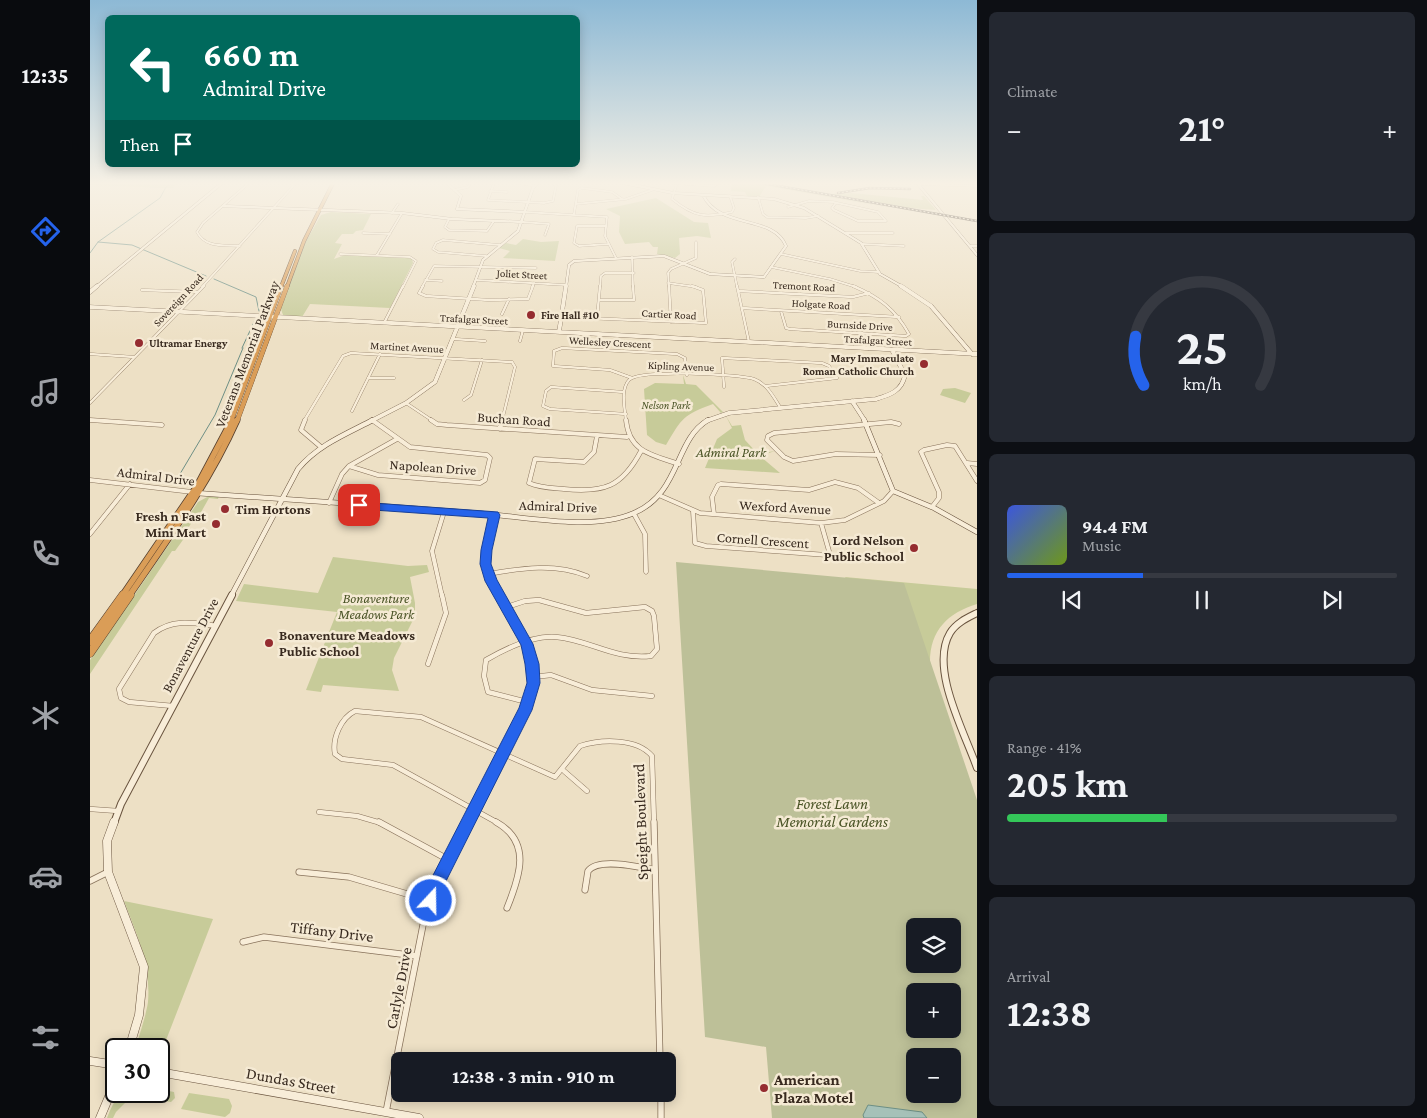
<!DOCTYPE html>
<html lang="en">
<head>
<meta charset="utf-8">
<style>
	body { margin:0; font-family:"Crimson Pro",serif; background:#242831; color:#f1f3f6; height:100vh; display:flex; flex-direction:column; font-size:19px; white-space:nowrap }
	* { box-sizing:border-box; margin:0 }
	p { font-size:16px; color:#9ea1a6 }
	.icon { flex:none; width:28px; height:28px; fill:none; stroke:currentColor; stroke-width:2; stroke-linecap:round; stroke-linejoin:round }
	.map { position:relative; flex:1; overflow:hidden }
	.panel { display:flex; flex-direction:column; gap:12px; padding:12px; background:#0d0f14; width:450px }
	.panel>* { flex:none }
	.banner { position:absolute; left:15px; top:15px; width:475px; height:152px; border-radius:8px; box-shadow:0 2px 12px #0003; background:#00695c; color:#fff; overflow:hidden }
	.buttons { position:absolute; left:816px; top:918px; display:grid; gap:10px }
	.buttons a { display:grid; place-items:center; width:55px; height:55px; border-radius:8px; background:#171b24; box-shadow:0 2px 12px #0003; font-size:25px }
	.speed { position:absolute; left:15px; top:1038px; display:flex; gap:10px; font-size:25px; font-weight:700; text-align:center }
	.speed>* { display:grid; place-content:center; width:65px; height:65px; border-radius:50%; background:#171b24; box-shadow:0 2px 12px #0003; line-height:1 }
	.speed .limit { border:2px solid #111; border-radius:8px; background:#fff; color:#111 }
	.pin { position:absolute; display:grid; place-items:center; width:42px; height:42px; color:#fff; margin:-21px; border-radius:10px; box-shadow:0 2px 8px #0006 }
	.me { position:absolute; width:55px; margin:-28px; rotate:21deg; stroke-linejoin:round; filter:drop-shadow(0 0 4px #0008) }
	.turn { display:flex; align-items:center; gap:18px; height:105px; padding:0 15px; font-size:22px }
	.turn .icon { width:65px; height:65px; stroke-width:2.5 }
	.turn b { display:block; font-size:35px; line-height:42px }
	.then { display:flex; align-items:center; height:48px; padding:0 15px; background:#0003; gap:10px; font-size:19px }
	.big { font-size:38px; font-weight:700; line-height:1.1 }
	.panel .card { flex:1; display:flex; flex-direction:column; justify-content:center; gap:8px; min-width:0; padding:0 18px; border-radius:8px; background:#242831 }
	.panel .dial { align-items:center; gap:0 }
	.dial svg { height:130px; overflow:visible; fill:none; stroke:#363941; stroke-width:7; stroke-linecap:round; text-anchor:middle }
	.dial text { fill:#f1f3f6; stroke:none }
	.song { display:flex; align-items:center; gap:15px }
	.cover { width:60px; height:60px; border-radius:8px; background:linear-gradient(135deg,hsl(230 70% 55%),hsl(80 70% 35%)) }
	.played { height:5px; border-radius:2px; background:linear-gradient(90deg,#2563eb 35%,#363941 35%) }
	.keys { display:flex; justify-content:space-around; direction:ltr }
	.heat { display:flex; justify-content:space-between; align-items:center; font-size:28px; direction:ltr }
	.charge { height:8px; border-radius:4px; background:linear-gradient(90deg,#34c759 41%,#363941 0) }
	.trip { position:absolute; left:301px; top:1052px; width:285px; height:50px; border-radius:8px; background:#171b24; box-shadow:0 2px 12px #0003; font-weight:700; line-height:50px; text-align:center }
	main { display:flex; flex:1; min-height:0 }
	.tabs { display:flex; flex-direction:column; width:90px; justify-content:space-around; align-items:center; background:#090b0e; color:#9ea1a6 }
	.tabs .icon { width:35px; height:35px }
	.tabs .active { color:#2563eb }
	.tabs b { font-size:22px; color:#f1f3f6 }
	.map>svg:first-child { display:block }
</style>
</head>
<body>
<main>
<nav class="tabs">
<b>12:35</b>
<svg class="icon active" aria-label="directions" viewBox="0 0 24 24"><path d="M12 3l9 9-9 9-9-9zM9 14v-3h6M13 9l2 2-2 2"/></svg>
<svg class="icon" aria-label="music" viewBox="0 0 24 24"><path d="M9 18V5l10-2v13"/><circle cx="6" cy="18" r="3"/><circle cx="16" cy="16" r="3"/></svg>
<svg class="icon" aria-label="phone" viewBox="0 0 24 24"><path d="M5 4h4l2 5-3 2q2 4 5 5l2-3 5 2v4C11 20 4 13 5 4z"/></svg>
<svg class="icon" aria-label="climate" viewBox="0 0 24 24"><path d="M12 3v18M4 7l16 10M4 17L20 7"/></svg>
<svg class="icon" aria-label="car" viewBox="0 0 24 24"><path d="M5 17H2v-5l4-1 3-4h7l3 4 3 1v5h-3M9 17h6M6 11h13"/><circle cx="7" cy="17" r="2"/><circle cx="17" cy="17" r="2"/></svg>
<svg class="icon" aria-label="filters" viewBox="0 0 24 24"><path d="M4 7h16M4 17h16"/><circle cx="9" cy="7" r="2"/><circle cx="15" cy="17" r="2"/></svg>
</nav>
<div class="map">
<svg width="887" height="1118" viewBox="0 0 887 1118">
	<rect width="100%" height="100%" fill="#ede0c5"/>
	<path fill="#c7cb99" d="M0,183H88L83,188H76L0,185Z
		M642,183H669L802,208L676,186L669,197L657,196L655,192L641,191Z
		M762,193L833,200L831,196H834L846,210L820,208L740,194Z
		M566,198L604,222L618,223L621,238L607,236L589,238L590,254L585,258L567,254L568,247H563L559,242L535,244L529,232L530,216L516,209Z
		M241,212L281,214L273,230L266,231L263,234H252L245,243L252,244L244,259L255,255L318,258L322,259L323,263L300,308L220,304L212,317L193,315L191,309L215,243L231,215Z
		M433,239L451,242L469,241L465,261L413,258L420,251L409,248L416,243L426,245Z
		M593,375L596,384L606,385L633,412L631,413L623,404C593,415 592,418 576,445L566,442L557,435L554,389L565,383L594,384Z
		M865,388L881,393L875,403L850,395L853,389Z
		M636,416L642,426L651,425L655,440L668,454L685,451L670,456L690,473L615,468L627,439L642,428Z
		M121,495L129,496L128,499L119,498L105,523L102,522L93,536L95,537L85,551H82L0,674V660L108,502Z
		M243,557L318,566L337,565L339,572L320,577L325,603V616L304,658L302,670L309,691L233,685L231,692L216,690L247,612L146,601L154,584L228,593Z
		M755,577L887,589V604C858,613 840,630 840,662C841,674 848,688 852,699L831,697Z
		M34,901L123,919L73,1048L69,1054V1049H48L47,1043C51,1030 56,1015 58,1002C61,965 47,935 34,901Z
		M69,1089L84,1092L85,1098L81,1102L42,1096L26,1112L23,1118H17C30,1085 36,1091 69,1091Z
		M99,1093L139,1099L142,1106L140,1113L135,1117L91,1109Z"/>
	<path fill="#bdc098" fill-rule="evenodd" d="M586,562L814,583L887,800V1118H682L676,1047L615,1037ZM825,926H862V964H825ZM825,991H862V1029H825ZM825,1056H862V1094H825Z"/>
	<path fill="#a6c1b8" stroke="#6d8f85" d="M778,1105L832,1112L837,1118H774L773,1115Z"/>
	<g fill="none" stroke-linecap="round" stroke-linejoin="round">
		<path stroke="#6d8f85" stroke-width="1" d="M8,242L42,245L116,276
			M0,253L8,242L70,198L76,187L82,183
			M124,279L166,297L169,311
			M152,348L165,320
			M87,479L125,415L153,348"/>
		<g stroke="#88725b" stroke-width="2.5">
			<path id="street-far4" d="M404,183L398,200L454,203L463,201L466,186L463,183
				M429,183L445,186
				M582,183L624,186L628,183
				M587,183L582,199C604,217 615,218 642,212L644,208L640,196
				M828,184L887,186
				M364,190L378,187L381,183
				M400,191L417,192
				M668,197L673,214L677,217L716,218L728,216
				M486,204L536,199L562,190
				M698,207L719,201L743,202L788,212L796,221H768L744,210L742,208L745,204
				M435,212L517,217L515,236L526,258
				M302,213L308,204
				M484,214L488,190L492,188L522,192L532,199
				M359,219L355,227L359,230L397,231L404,221
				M433,222L459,224L455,235
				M516,226H487L484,243L489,246L519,244
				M273,233L300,234
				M756,233H803
				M772,244L814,246
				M150,246C134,245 115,248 107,232L113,223L159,183
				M880,246H887
				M250,254L320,257L326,261L313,287
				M691,254L770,271L788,272
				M287,255L312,213
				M396,256L348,252L343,249L346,243L353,240L410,245
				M542,257L543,287
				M645,259L642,262L647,287
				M681,267L740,279L766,287
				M335,280L352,281
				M386,280L476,285
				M578,283L606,287
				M112,287L206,183
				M332,287L344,266L446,268
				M442,287L444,283
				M510,287L511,276L515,273H544
				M579,287L578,273L581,269L606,258V242"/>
		</g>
		<g stroke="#88725b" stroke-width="3">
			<path id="street-far3" d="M333,286L329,293L336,296L399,300L438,299L443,286
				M579,286L581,322
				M647,286L659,342
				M52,290L107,292
				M648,291L763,297L779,293
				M509,300H544L543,286
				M652,308L809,317
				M691,311L696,328L700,329L816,336L819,334C805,309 789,297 763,286
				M412,314L419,299
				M472,317L616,323L613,290L602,286
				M507,318L510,286
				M294,323L313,286
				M772,333L779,349
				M364,339L395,341
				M430,341L433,330
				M0,354L44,357
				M278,378H304
				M542,378L520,370L463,366L464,351L472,348L587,354L595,358L597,375
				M634,387L632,358L732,363L739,366L747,378L676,386
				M534,392L461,387L456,391L453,406L460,409L536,414
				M374,400L381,395L392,360
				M0,403L114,286
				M316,403L343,421
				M262,411L290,354
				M0,420L18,421
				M282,420L284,421
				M214,421L253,356L261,353L422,362L425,367L412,421
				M536,421C535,409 530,390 539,380C548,369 649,374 664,379C677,384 683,396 690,407"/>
		</g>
		<g stroke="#88725b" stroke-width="5">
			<path id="street-far2" d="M0,420L72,425
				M215,420L211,430L231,447
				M341,420L347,424L357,425L537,437
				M536,420C539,452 562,455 589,464
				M410,429L412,420
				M507,436L504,452L494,462L445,459L439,483C450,488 462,488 474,489C514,493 532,487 551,451
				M790,455L746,454L703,461L694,457L677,440L678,436L684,433L801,422L809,424
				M877,463L887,464
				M259,466L288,475L390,483L395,480L400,458L397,455L320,447L282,420
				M0,480L102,492
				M571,496L610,513L731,523L755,520L794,501L803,491
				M239,503L252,474L259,466L307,439
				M842,507L849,498V492L831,452L834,450L857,445L865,446L887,481
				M603,511L605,543L616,546L737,555L739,551L731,523
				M544,514L555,534L556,572
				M624,514L622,497L628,485L631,484L719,490L745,482L768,488L789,503
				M405,515C396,549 391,564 409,596
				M0,534L40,484
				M399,574C432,568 465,563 497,576
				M352,596L342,551L354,512"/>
		</g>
		<g stroke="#88725b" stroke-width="5.5">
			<path id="street-far1" d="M417,607L435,601L449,600L496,613L555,607L562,611L564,616L567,649L561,656C524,660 500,640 466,637C443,635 415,649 396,660L394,676L398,692L437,702
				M338,664L356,613L352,595
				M443,677L461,675L502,690L562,696
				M83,706L39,702L31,698L29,689L64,633C83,618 104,623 126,626
				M474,771L497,791
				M0,809L28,811
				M229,812L267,816L291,823
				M378,823L435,710L443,683L442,664L437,644L409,595
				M408,823L303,765L252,759L245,754C242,738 251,718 265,711L331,717L465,777L490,746C511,739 547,738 562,756L564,823"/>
		</g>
		<g stroke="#88725b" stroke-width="7">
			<path id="street" d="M289,822L359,860
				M406,822C442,842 430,876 417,908
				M564,822L570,1061
				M209,872L259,877L341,901
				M0,881L18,872
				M495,890L498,871C508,857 550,867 565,870
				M153,942L174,937L327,956
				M571,1094V1118
				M296,1112L334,920L346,885L379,822"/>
		</g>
		<g stroke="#69533e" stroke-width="3">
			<path id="secondary-far4" d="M357,183L371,196L367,209L435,212
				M533,183L583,193L684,199L714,208L771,243L790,274L813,287
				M827,183L887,255
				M133,206L312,213L362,219L433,222
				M6,287L132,183
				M383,287L393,260L428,231L443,188L448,183
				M476,287L479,265L484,261L574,256L620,274L674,277L696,246C683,214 630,230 613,195"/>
		</g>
		<g stroke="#69533e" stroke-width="4.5">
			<path id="secondary-far3" d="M811,286L841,306L882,354
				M0,292L7,286
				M0,307L887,354
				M469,332L476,286
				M762,401L775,421
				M281,421L316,403L345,382L384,286
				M616,421L639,413L786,399C800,395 812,391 815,375L802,350"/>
		</g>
		<g stroke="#69533e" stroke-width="5.5">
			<path id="secondary-far2" d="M774,420L803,491L844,508L887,532
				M106,493C199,499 293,506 386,513C433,516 500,532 544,513C591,493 584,440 618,420
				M141,596L208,469C228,445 256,434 283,420"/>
		</g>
		<g stroke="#69533e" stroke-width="8">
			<path id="secondary-far1" d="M887,613C877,618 866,623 860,633C839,668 875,733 887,768
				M24,823L31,804L142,595"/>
		</g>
		<g stroke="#69533e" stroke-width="9">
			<path id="secondary" d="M24,822L17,841L18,872L54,967L49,1015L39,1049
				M0,1061L26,1065
				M69,1072L329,1118
				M10,1118L26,1080"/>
		</g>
		<g stroke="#56402f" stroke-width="4">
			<path id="highway-far3" d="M191,287L205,251
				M197,287L214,241L243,183"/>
		</g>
		<g stroke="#56402f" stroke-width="5">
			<path id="highway-far2" d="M141,421L191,286
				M147,421L197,286"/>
		</g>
		<g stroke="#56402f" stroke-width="7">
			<path id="highway-far1" d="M32,596L107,486L142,420
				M39,596C78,539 119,483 147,420"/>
		</g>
		<g stroke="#56402f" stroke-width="9">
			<path id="highway" d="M0,641L33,595
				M0,653L40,595"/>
		</g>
		<use href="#street-far4" stroke="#f8edd8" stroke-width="2"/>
		<use href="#street-far3" stroke="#f8edd8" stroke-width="2.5"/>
		<use href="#street-far2" stroke="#f8edd8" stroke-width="4"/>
		<use href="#street-far1" stroke="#f8edd8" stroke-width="4.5"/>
		<use href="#street" stroke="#f8edd8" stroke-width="5.5"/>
		<use href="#secondary-far4" stroke="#f8edd8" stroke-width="2.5"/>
		<use href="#secondary-far3" stroke="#f8edd8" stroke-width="4"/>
		<use href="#secondary-far2" stroke="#f8edd8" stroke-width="4.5"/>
		<use href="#secondary-far1" stroke="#f8edd8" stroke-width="6"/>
		<use href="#secondary" stroke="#f8edd8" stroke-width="8"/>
		<use href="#highway-far3" stroke="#da9d57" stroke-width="3"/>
		<use href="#highway-far2" stroke="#da9d57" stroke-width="4.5"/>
		<use href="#highway-far1" stroke="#da9d57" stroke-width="5.5"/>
		<use href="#highway" stroke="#da9d57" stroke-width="8"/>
		<g stroke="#382a1f" stroke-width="2.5">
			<path id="rail" d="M672,183L887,221
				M748,193L780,188L820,189"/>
		</g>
		<use href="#rail" stroke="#f5ead4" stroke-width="1" stroke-dasharray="2" stroke-linecap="butt"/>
	</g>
	<linearGradient id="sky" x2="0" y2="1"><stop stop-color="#8db9d5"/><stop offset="0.54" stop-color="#f7f1e5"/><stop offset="1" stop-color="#f7f1e5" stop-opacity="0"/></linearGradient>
	<rect width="887" height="340" fill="url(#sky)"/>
	<path fill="#2563eb" stroke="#184099" d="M269,502L408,512L410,515L402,550L401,564L407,580L443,644L449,664L450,683L442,710L353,887L347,907L341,909L335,907L332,901L338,885L429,708L437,683L435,664L431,645L395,581L390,564L391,550L398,518L269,509L264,505Z"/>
	<g fill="#952c30" stroke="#f5ead4" stroke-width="2">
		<circle cx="441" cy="315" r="5"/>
		<circle cx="49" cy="343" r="5"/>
		<circle cx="834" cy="364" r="5"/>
		<circle cx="135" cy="509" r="5"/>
		<circle cx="126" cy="524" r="5"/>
		<circle cx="824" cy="548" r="5"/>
		<circle cx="179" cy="643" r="5"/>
		<circle cx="674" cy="1088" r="5"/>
	</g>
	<g text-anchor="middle" stroke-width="5" stroke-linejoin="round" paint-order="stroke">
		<g font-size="11" fill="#382a1f" stroke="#f5ead4">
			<text transform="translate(432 274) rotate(3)" y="4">Joliet Street</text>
			<text transform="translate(714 286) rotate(3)" y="4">Tremont Road</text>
			<text transform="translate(88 300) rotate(-47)" y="4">Sovereign Road</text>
			<text transform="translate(731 304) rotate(3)" y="4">Holgate Road</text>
			<text transform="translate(579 314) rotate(3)" y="4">Cartier Road</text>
			<text transform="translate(384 319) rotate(3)" y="4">Trafalgar Street</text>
			<text transform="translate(770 325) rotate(3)" y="4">Burnside Drive</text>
			<text transform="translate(788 340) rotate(3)" y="4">Trafalgar Street</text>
			<text transform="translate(520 342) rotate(3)" y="4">Wellesley Crescent</text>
			<text transform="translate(317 347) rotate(3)" y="4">Martinet Avenue</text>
			<text transform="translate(591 366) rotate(2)" y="4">Kipling Avenue</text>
		</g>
		<g font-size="11" font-weight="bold" fill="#382a1f" stroke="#f5ead4" text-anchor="start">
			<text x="451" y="319">Fire Hall #10</text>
			<text x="59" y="347">Ultramar Energy</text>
			<text x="824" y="362" text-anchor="end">Mary Immaculate<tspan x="824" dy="13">Roman Catholic Church</tspan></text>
		</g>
		<g font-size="11" font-style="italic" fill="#4a5426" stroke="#f5ead4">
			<text x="576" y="409">Nelson Park</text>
		</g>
		<g font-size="14" fill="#382a1f" stroke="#f5ead4">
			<text transform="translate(157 354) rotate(-69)" y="5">Veterans Memorial Parkway</text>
			<text transform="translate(424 419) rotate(4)" y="5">Buchan Road</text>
			<text transform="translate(343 467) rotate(4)" y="5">Napolean Drive</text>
			<text transform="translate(66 476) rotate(7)" y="5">Admiral Drive</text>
			<text transform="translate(468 506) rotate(2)" y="5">Admiral Drive</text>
			<text transform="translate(695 507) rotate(3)" y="5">Wexford Avenue</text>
			<text transform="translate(673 540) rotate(4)" y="5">Cornell Crescent</text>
			<text transform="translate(100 645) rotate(-62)" y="5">Bonaventure Drive</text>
		</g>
		<g font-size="14" font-style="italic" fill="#4a5426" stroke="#f5ead4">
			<text x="641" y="457">Admiral Park</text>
			<text x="286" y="603">Bonaventure<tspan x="286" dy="16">Meadows Park</tspan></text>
		</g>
		<g font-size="14" font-weight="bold" fill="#382a1f" stroke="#f5ead4" text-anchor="start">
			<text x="145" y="514">Tim Hortons</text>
			<text x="116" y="521" text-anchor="end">Fresh n Fast<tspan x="116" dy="16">Mini Mart</tspan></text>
			<text x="814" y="545" text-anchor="end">Lord Nelson<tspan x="814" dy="16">Public School</tspan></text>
			<text x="189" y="640">Bonaventure Meadows<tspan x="189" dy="16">Public School</tspan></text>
		</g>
		<g font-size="16" font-style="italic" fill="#4a5426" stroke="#f5ead4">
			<text x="742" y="809">Forest Lawn<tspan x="742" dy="18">Memorial Gardens</tspan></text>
		</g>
		<g font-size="16" fill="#382a1f" stroke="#f5ead4">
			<text transform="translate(550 822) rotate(-92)" y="6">Speight Boulevard</text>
			<text transform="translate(242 931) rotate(7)" y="6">Tiffany Drive</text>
			<text transform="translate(308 988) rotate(-79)" y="6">Carlyle Drive</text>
			<text transform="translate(201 1080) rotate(10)" y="6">Dundas Street</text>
		</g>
		<g font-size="16" font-weight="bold" fill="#382a1f" stroke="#f5ead4" text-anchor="start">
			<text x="684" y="1085">American<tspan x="684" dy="18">Plaza Motel</tspan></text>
		</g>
	</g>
</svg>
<div class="buttons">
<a><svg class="icon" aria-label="layers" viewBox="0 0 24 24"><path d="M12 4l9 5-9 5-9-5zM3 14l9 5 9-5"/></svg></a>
<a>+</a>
<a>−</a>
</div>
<div class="speed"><div class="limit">30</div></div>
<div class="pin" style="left:269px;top:505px;background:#d93025"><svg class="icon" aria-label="arrive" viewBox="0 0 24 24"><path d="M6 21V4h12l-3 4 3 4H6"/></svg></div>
<svg class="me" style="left:341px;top:901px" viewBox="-20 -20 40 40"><circle r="17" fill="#2563eb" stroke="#fff" stroke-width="3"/><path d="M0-11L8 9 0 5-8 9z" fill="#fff"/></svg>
<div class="trip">12:38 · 3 min · 910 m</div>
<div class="banner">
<div class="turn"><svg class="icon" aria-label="left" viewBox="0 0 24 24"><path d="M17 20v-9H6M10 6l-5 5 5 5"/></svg><div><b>660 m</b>Admiral Drive</div></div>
<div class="then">Then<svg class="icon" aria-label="arrive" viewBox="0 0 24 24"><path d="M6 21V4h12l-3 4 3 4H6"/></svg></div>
</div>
</div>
<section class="panel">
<div class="card"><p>Climate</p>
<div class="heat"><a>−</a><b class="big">21°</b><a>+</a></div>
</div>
<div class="card dial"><svg viewBox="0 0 100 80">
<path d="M14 69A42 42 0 1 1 86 69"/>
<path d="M14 69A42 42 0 0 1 9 39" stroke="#2563eb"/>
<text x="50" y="56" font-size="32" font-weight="700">25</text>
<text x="50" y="72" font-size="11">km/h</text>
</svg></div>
<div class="card">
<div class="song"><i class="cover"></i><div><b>94.4 FM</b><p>Music</p></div></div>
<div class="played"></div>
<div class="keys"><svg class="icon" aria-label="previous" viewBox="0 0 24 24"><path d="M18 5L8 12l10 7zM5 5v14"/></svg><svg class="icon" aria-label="pause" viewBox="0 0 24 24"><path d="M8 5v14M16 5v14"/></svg><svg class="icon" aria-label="next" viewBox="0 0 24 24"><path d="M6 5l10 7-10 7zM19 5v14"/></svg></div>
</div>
<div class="card"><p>Range · 41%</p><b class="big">205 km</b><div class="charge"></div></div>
<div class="card"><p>Arrival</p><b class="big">12:38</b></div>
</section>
</main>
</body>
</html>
